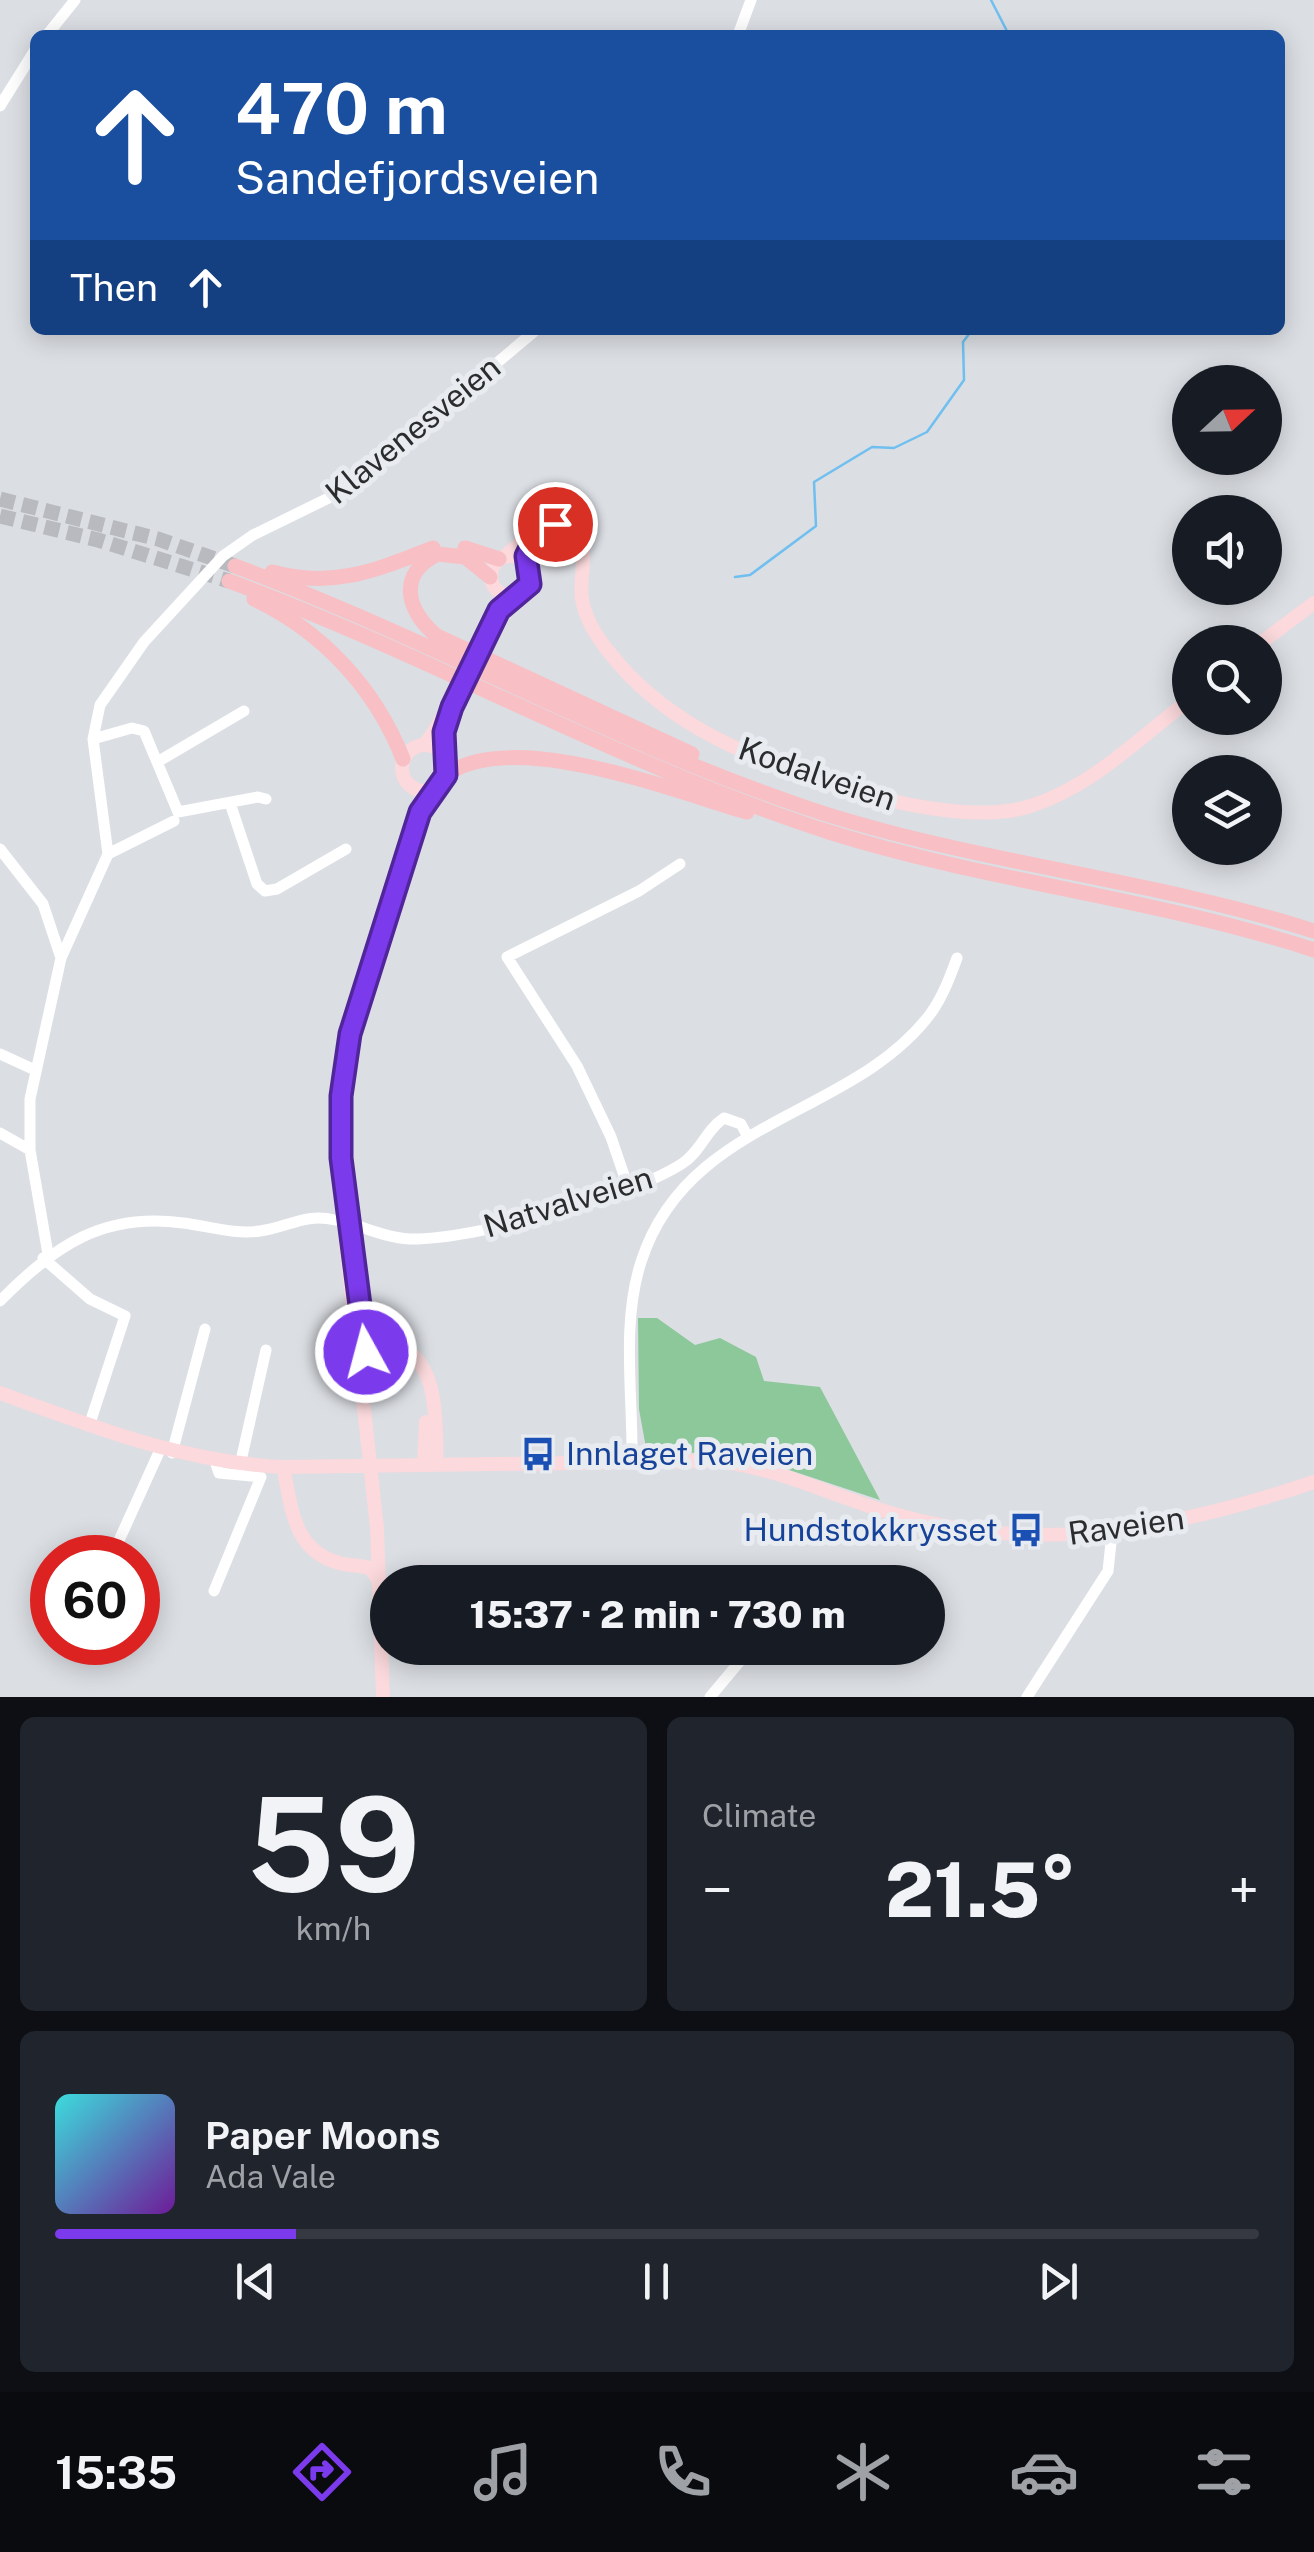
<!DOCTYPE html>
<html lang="en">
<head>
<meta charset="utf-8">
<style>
	body { margin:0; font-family:"Public Sans",sans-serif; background:#20242c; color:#f1f3f6; height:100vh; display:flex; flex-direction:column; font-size:38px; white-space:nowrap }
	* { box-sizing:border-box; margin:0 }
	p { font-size:32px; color:#9ea1a6 }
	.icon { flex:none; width:55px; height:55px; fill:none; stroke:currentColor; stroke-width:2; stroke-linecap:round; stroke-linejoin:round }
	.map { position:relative; height:1697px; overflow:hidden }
	.side { display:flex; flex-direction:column; gap:20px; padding:20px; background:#0d0f14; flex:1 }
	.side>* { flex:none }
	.guide { position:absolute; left:30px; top:30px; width:1255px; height:305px; border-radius:15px; box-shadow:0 5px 25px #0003; background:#1a4fa0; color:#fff; overflow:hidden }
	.needle { width:65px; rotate:68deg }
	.tools { position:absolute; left:1172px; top:365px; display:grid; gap:20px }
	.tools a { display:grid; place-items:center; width:110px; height:110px; border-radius:50%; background:#171b24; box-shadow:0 5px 25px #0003; font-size:50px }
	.speed { position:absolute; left:30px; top:1535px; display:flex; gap:20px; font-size:50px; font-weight:700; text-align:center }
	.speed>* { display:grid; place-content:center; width:130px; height:130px; border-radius:50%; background:#171b24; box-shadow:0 5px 25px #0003; line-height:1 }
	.speed .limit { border:15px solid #d22; background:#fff; color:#111 }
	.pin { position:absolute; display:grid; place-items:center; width:85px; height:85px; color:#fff; margin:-42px; border:5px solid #fff; border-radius:50%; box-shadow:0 2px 10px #0007 }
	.me { position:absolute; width:110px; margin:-55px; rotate:353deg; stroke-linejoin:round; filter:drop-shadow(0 0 8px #0008) }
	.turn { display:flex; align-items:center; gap:35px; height:210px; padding:0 40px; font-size:45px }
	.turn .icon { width:130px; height:130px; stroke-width:2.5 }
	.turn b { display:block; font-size:70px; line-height:85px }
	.then { display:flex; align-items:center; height:95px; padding:0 40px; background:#0003; gap:20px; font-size:38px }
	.big { font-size:75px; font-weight:800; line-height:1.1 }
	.side .tile { flex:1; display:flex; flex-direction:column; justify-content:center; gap:15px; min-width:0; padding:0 35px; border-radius:15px; background:#20242c }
	.side .dial { align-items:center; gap:0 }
	.dial b { font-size:130px; line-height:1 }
	.song { display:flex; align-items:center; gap:30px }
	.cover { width:120px; height:120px; border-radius:15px; background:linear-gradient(135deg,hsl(180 70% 55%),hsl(280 70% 35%)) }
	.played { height:10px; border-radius:5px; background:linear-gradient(90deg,#7c3aed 20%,#363941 20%) }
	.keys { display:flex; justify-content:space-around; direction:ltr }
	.heat { display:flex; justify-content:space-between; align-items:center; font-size:55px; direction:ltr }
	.side .tiles { flex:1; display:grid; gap:20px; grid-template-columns:1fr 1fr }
	.tile:last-child { grid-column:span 2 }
	.trip { position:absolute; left:370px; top:1565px; width:575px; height:100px; border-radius:50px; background:#171b24; box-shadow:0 5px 25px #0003; font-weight:800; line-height:100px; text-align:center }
	.tabs { display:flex; height:160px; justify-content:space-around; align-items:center; background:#090b0e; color:#9ea1a6 }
	.tabs .icon { width:70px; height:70px }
	.tabs .selected { color:#7c3aed }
	.tabs b { font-size:45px; color:#f1f3f6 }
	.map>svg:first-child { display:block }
</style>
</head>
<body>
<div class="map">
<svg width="1314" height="1697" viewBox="0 0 1314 1697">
	<rect width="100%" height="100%" fill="#dbdee3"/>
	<path fill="#8cc899" d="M638,1318H657L695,1345L720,1338L756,1357L764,1381L820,1387L880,1500L756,1459L646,1448L639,1409Z"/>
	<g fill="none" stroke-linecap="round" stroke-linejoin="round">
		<path stroke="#6fbff0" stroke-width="2.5" d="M991,0L1009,35
			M735,577L750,575L816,526L814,482L872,447L894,448L927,432L964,380L963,342L972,330"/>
		<path stroke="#b8babf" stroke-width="15" stroke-dasharray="15 8" stroke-linecap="butt" d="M0,499L158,539L235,566
			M0,516L98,540L229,581"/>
		<path stroke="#fff" stroke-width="11" d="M47,35L75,0
			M738,35L751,0
			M0,106L35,50
			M93,739L132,728L144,731L178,812L258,797L266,799
			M159,761L244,711
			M230,803L257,884L265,891L277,889L346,849
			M0,849L43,904L61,958
			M108,854L174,821
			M0,1054L35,1070
			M0,1133L30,1150
			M628,1187L611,1137L577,1066L507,957L639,891L680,864
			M358,1226C375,1232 392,1238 410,1239C472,1240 632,1197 683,1163C701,1151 706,1130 724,1118L741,1124L748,1137
			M48,1254L30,1150V1099L61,958L108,854L93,739L100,705L144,642L223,556L253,535L347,489L536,330
			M43,1258L90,1299L125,1316L89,1426
			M0,1301C54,1246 103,1212 183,1223C208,1226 235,1235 260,1231C289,1227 305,1213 335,1220
			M172,1453L205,1329
			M632,1460C633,1395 621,1324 641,1262C687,1117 853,1118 931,1013C943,996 950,977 957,958
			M240,1465L266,1350
			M111,1558L160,1450
			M214,1591L261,1477L219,1473L215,1461
			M710,1697L751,1648
			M1027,1697L1108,1571L1112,1533"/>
		<path stroke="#fbd9dc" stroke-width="14" d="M491 576a20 20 0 1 1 40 0a20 20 0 1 1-40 0Z
			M505,556C526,541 539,515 570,528C593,548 578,573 582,599C585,619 596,636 609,652C634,684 666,710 701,730C774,772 946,831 1027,807C1089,789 1140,738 1190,699
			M1262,642L1314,603
			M424,745C459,704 473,625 513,596
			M402 768a23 23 0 1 1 46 0a23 23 0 1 1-46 0Z
			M362,1328C377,1342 395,1342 410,1353C440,1376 435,1431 437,1465
			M368,1367L384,1349L398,1353
			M0,1393C94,1427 182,1462 283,1467L716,1461C781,1468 836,1498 898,1515C1040,1556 1177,1528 1314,1482
			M424,1465L426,1422
			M283,1467C292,1507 292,1550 339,1563C350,1566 360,1565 370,1568L377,1578
			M383,1697L377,1528L346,1244L341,1096L359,1002L420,812L432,789"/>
		<path stroke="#f8bfc4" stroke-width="15" d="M465,548L499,559
			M235,566C429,638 611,742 807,808C972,863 1148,878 1314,931
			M272,572C333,589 377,570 433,548
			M490,577L465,557L438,554C396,574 407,612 437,636L692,754
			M229,581C432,656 623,766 829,832C988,882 1155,898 1314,950
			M254,599C323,632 375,688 403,759
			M446,775C513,727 673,791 747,812"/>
	</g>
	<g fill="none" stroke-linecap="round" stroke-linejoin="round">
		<g stroke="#51269a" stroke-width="25">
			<path id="route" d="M366,1352L341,1158V1096L350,1034L420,812L446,775L444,732L452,707L499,610L530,584L526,556L540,528L555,524"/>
		</g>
		<use href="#route" stroke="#7c3aed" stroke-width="18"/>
	</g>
	<defs>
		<g id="bus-bare" transform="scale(2.7)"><path d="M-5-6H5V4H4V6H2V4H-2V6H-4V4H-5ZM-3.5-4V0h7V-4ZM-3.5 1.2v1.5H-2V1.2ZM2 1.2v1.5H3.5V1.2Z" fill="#1a4fb4" stroke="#e8ebf0" stroke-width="2.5" paint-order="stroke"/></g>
	</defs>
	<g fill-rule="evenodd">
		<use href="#bus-bare" x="538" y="1454"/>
		<use href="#bus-bare" x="1026" y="1530"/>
	</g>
	<g text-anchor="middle" stroke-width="10" stroke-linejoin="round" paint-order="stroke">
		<g font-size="32" fill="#2b2c2d" stroke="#e8ebf0">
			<text transform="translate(413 430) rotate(-39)" y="11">Klavenesveien</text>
			<text transform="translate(817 774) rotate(19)" y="11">Kodalveien</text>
			<text transform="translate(568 1202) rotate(-17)" y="11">Natvalveien</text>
			<text transform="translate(1126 1526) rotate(-8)" y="11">Raveien</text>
		</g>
		<g font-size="32" fill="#164399" stroke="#e8ebf0" text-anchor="start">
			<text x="566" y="1465">Innlaget Raveien</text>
			<text x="998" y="1541" text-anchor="end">Hundstokkrysset</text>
		</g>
	</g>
</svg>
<div class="tools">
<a><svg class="needle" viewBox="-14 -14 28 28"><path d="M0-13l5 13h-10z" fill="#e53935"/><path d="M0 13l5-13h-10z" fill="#9ea1a6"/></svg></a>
<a><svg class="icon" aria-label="sound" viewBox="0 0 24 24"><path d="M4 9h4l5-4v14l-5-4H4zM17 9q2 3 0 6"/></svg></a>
<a><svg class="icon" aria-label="search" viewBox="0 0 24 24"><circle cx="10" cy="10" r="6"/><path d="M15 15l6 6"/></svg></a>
<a><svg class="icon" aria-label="layers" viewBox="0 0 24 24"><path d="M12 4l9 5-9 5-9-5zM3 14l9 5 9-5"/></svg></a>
</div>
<div class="speed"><div class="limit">60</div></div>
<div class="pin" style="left:555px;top:524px;background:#d93025"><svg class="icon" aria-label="arrive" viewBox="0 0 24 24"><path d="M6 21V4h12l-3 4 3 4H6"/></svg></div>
<svg class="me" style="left:366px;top:1352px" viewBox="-20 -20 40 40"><circle r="17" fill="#7c3aed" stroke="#fff" stroke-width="3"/><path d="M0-11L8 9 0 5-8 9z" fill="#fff"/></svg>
<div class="trip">15:37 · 2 min · 730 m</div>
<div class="guide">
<div class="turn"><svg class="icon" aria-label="ahead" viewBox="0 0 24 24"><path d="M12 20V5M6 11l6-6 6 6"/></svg><div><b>470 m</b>Sandefjordsveien</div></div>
<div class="then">Then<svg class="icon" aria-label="ahead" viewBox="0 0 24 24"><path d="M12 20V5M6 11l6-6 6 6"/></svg></div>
</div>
</div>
<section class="side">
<div class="tiles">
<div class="tile dial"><b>59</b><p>km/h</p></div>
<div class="tile"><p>Climate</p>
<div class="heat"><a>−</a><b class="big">21.5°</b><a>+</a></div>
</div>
<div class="tile">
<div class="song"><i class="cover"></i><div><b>Paper Moons</b><p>Ada Vale</p></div></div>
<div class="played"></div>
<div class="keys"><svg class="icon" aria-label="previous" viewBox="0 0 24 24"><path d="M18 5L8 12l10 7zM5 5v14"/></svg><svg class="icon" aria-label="pause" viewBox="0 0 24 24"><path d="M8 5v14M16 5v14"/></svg><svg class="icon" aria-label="next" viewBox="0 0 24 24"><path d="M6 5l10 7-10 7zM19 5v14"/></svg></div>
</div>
</div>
</section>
<nav class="tabs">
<b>15:35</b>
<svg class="icon selected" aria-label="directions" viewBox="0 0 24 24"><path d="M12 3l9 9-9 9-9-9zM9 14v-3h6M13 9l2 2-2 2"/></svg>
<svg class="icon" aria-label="music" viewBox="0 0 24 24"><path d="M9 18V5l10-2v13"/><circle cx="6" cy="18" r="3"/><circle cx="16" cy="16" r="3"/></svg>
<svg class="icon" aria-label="phone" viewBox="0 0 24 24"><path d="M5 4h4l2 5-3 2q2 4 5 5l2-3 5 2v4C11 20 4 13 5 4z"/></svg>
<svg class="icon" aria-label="climate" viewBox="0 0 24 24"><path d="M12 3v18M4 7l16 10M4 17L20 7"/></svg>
<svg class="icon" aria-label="car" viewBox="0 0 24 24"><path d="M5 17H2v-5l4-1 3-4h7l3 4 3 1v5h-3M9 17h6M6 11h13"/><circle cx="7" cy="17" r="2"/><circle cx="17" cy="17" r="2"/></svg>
<svg class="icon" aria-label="filters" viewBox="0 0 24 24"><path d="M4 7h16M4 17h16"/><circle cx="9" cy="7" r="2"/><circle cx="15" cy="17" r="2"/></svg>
</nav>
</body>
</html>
